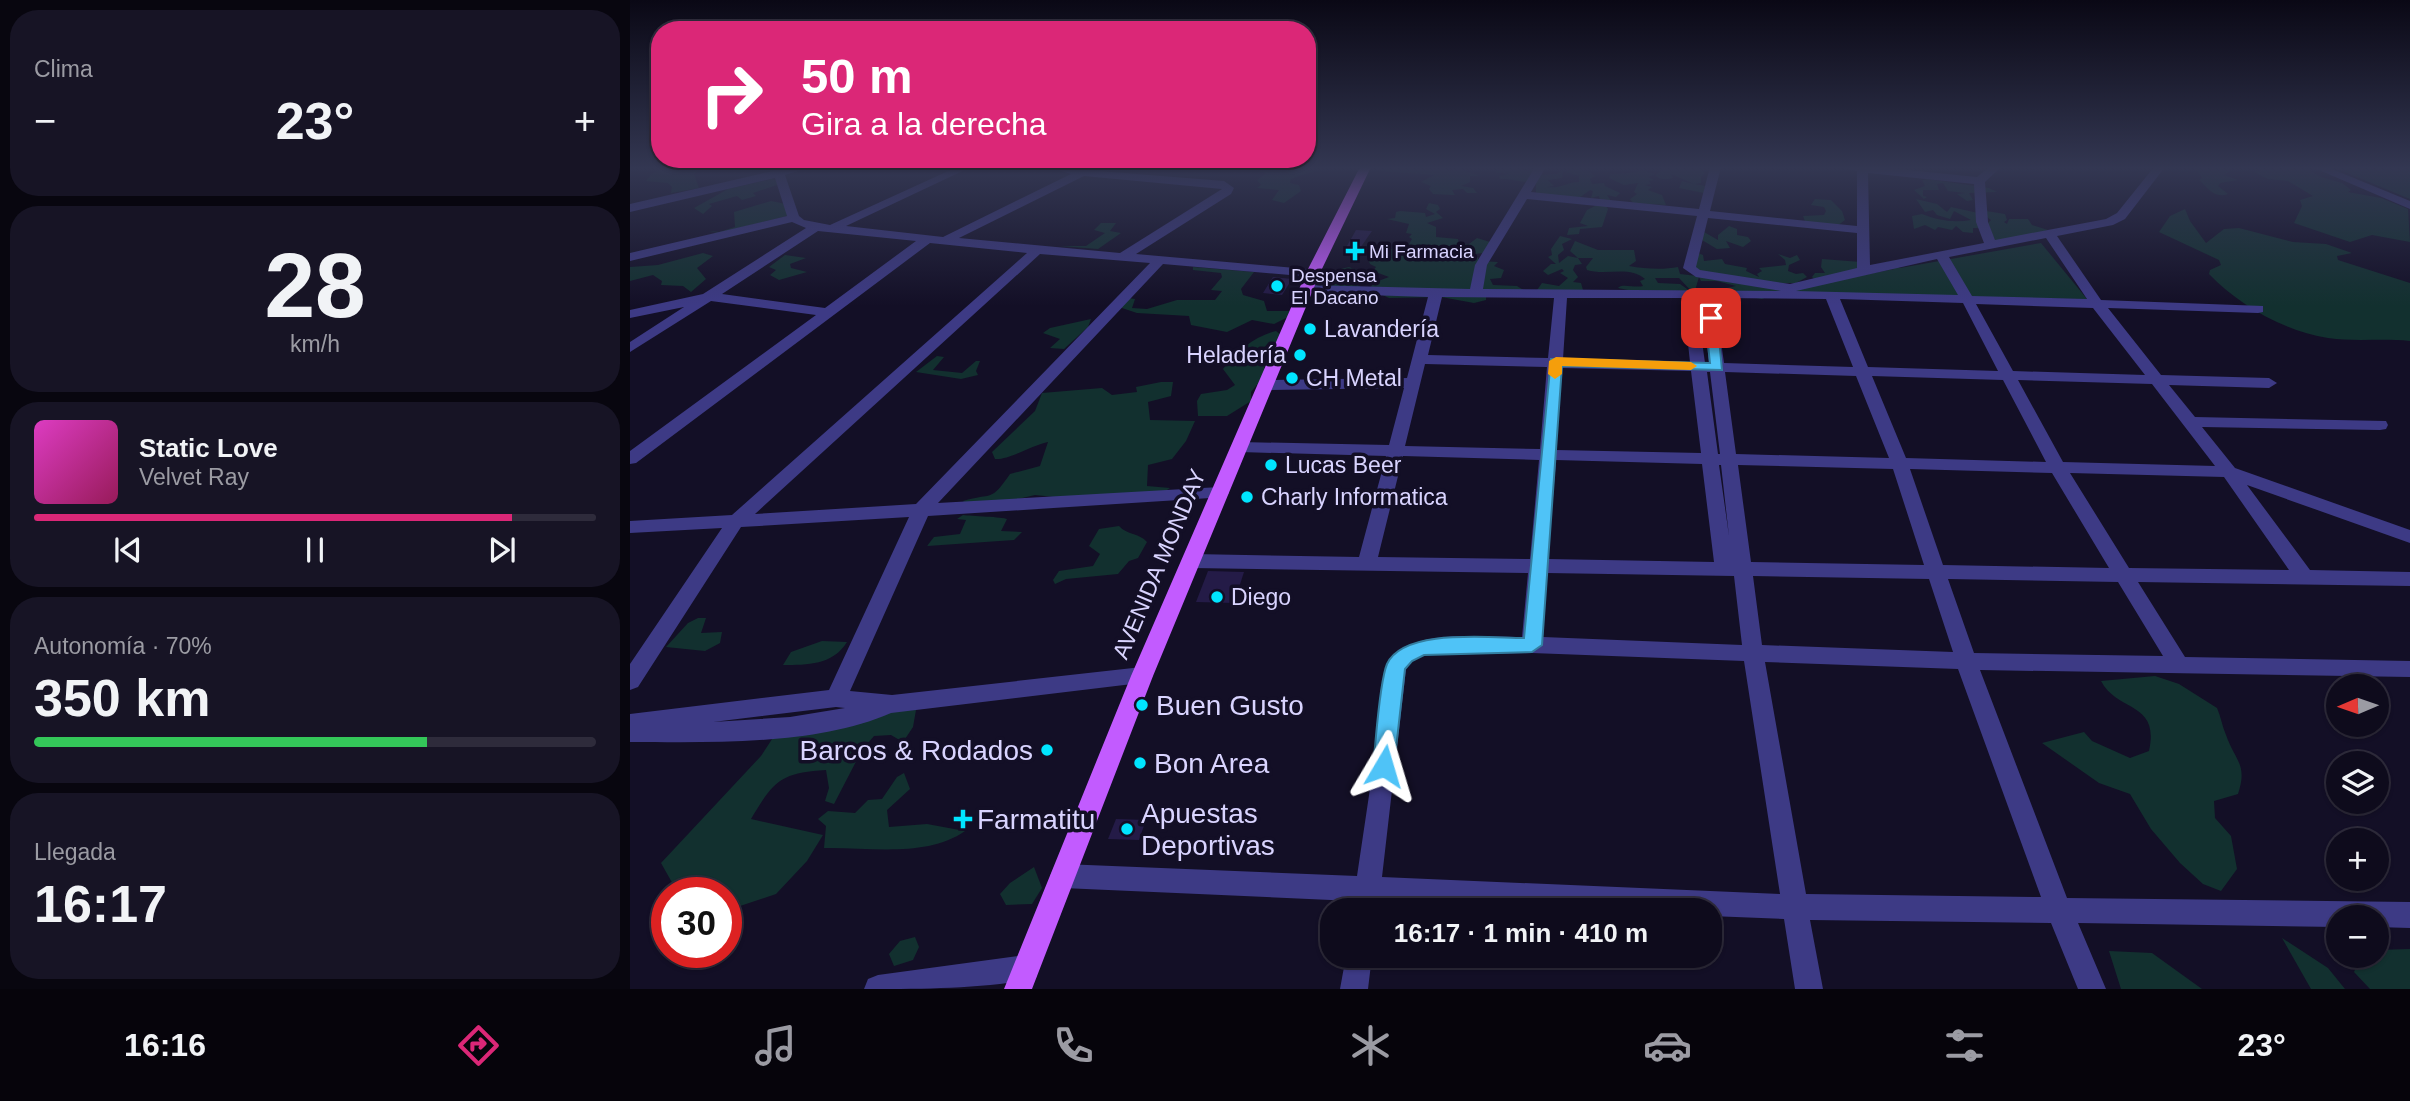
<!DOCTYPE html>
<html lang="es">
<head>
<meta charset="utf-8">
<style>
	body { margin:0; font-family:Helvetica,sans-serif; background:#171425; color:#f1f3f6; height:100vh; display:flex; flex-direction:column; font-size:26px; white-space:nowrap }
	* { box-sizing:border-box; margin:0 }
	p { font-size:23px; color:#9b9ba3 }
	.icon { flex:none; width:38px; height:38px; fill:none; stroke:currentColor; stroke-width:2; stroke-linecap:round; stroke-linejoin:round }
	.map { position:relative; flex:1; overflow:hidden }
	.details { display:flex; flex-direction:column; gap:10px; padding:10px; background:#08060f; width:630px }
	.details>* { flex:none }
	.hud { position:absolute; left:21px; top:21px; width:665px; height:147px; border-radius:28px; box-shadow:0 2px 5px #0004,0 0 0 2px #2e2b3b; background:#db2777; color:#fff; overflow:hidden }
	.needle { width:46px; rotate:268deg }
	.tools { position:absolute; left:1696px; top:674px; display:grid; gap:14px }
	.tools a { display:grid; place-items:center; width:63px; height:63px; border-radius:50%; background:#0e0b1c; box-shadow:0 2px 5px #0004,0 0 0 2px #2e2b3b; font-size:35px }
	.speed { position:absolute; left:21px; top:877px; display:flex; gap:14px; font-size:35px; font-weight:700; text-align:center }
	.speed>* { display:grid; place-content:center; width:91px; height:91px; border-radius:50%; background:#0e0b1c; box-shadow:0 2px 5px #0004,0 0 0 2px #2e2b3b; line-height:1 }
	.speed .limit { border:10px solid #d22; background:#fff; color:#111 }
	.pin { position:absolute; display:grid; place-items:center; width:60px; height:60px; color:#fff; margin:-30px; border-radius:14px; box-shadow:0 4px 10px #0006 }
	.me { position:absolute; width:77px; margin:-38px; rotate:7deg; stroke-linejoin:round; filter:drop-shadow(0 0 5px #0008) }
	.turn { display:flex; align-items:center; gap:24px; height:147px; padding:0 35px; font-size:32px }
	.turn .icon { width:91px; height:91px; stroke-width:2.5 }
	.turn b { display:block; font-size:49px; line-height:60px }
	.big { font-size:52px; font-weight:800; line-height:1.1 }
	.details .card { flex:1; display:flex; flex-direction:column; justify-content:center; gap:10px; min-width:0; padding:0 24px; border-radius:28px; background:#171425 }
	.details .dial { align-items:center; gap:0 }
	.dial b { font-size:91px; line-height:1 }
	.song { display:flex; align-items:center; gap:21px }
	.cover { width:84px; height:84px; border-radius:10px; background:linear-gradient(135deg,hsl(310 70% 55%),hsl(330 70% 35%)) }
	.played { height:7px; border-radius:4px; background:linear-gradient(90deg,#db2777 85%,#2e2b3b 85%) }
	.keys { display:flex; justify-content:space-around; direction:ltr }
	.heat { display:flex; justify-content:space-between; align-items:center; font-size:38px; direction:ltr }
	.charge { height:10px; border-radius:5px; background:linear-gradient(90deg,#34c759 70%,#2e2b3b 0) }
	.trip { position:absolute; left:690px; top:898px; width:402px; height:70px; border-radius:28px; background:#0e0b1c; box-shadow:0 2px 5px #0004,0 0 0 2px #2e2b3b; font-weight:800; line-height:70px; text-align:center }
	.tab-bar { display:flex; height:112px; justify-content:space-around; align-items:center; background:#06040b; color:#9b9ba3 }
	.tab-bar .icon { width:49px; height:49px }
	.tab-bar .active { color:#db2777 }
	.tab-bar b { font-size:32px; color:#f1f3f6 }
	main { display:flex; flex:1; min-height:0 }
	.map>svg:first-child { display:block }
</style>
</head>
<body>
<main>
<section class="details">
<div class="card"><p>Clima</p>
<div class="heat"><a>−</a><b class="big">23°</b><a>+</a></div>
</div>
<div class="card dial"><b>28</b><p>km/h</p></div>
<div class="card">
<div class="song"><i class="cover"></i><div><b>Static Love</b><p>Velvet Ray</p></div></div>
<div class="played"></div>
<div class="keys"><svg class="icon" aria-label="previous" viewBox="0 0 24 24"><path d="M18 5L8 12l10 7zM5 5v14"/></svg><svg class="icon" aria-label="pause" viewBox="0 0 24 24"><path d="M8 5v14M16 5v14"/></svg><svg class="icon" aria-label="next" viewBox="0 0 24 24"><path d="M6 5l10 7-10 7zM19 5v14"/></svg></div>
</div>
<div class="card"><p>Autonomía · 70%</p><b class="big">350 km</b><div class="charge"></div></div>
<div class="card"><p>Llegada</p><b class="big">16:17</b></div>
</section>
<div class="map">
<svg width="1780" height="989" viewBox="0 0 1780 989">
	<rect width="100%" height="100%" fill="#130f26"/>
	<path fill="#12302f" d="M35,167H71L64,174L69,188L41,193L42,187L38,183L16,181L21,174Z
		M615,167H660L684,171L661,179L660,183L669,185L671,191L654,203L642,200L649,190L627,188L631,185L627,180L636,173Z
		M744,167L811,170L804,167H817L812,169L823,171L825,169L820,167H840L831,169L849,176H840V182L831,186L843,188L847,193H837L833,189L822,190L825,195H822L803,194L799,189L801,186L791,182L804,175L751,171Z
		M868,167H877L876,170L883,167L897,171L908,167L910,175L926,174L933,170L932,178L918,180L924,186L917,187C930,189 937,182 949,182V176L936,172L941,169L938,167H950L948,169L959,171L965,176L960,179L962,184L974,183L975,186L990,193L986,197L977,195L981,201L970,200L969,196L961,198L963,191L960,190L949,198L906,193V181C891,184 884,178 870,179L869,176L878,174L865,172L873,168Z
		M1028,167H1073L1071,170L1075,173L1071,177V183L1065,184L1075,186L1074,193L1049,188L1052,181L1064,184L1041,174L1043,178C1036,180 1030,180 1025,175L1031,171Z
		M1606,167L1594,175L1608,180L1590,183L1588,186L1598,194C1584,199 1577,187 1569,180L1572,178L1566,168Z
		M1631,167H1674L1691,177L1712,183L1721,190L1718,192L1751,198L1778,209L1780,242L1742,235L1720,242L1664,223L1672,206L1670,200L1683,196L1658,181L1638,179L1624,172Z
		M1703,167H1780V199Z
		M1012,170L1025,174L1018,177L1024,180L1019,181L1021,184L1015,185L1022,187L1018,190L1032,195L1036,205L1003,203L1000,199L1007,194L1004,192L1008,183L994,185L979,178L980,174C992,173 1000,174 1012,170Z
		M142,179L150,181L147,185L123,193L126,196L112,200L107,196L79,204L82,206L73,214L64,208L98,189Z
		M1297,179L1359,188L1367,192L1339,193L1343,200L1337,201L1327,194L1335,193L1318,191L1313,183L1307,184L1309,190H1293V196L1297,197L1294,199L1284,190L1295,186L1292,180Z
		M1185,199L1201,200L1212,211L1215,220L1207,226L1176,224L1173,216L1194,215L1196,211L1194,207L1181,205Z
		M1286,199L1307,204L1317,212L1321,207L1348,213L1351,228H1343V233L1333,232L1326,226L1322,230L1308,227L1305,230L1295,225L1284,229L1282,216L1292,214C1307,220 1323,223 1341,220L1324,211L1320,219L1307,215L1303,210L1295,212Z
		M141,201L156,204L157,216L88,233L79,231L89,232L105,227L104,212Z
		M799,203L808,205L810,209L806,212L813,218L797,223L806,227V237L828,239L829,244H839L847,238L860,242L853,253L845,254L850,261L868,262L864,266L874,270L871,278L860,279L863,285L887,286L895,291L856,297V300L844,303L811,297L759,298L740,289L743,283L759,277L743,271L746,267L740,264L737,257L756,256L763,247L776,249L782,239L779,237L782,234L776,233L779,224L757,219L765,218L766,212L770,211L795,213L796,217L805,214L796,209Z
		M965,206H976L978,209L972,227L950,229L949,234L937,235L939,228L958,226L950,223L957,210Z
		M1555,209L1560,221L1576,243L1594,229L1609,228L1663,242L1696,244L1722,253L1707,256L1708,260L1780,283V341C1753,338 1725,342 1698,338C1654,331 1610,306 1579,274L1580,270L1591,265L1589,260L1529,232L1540,216Z
		M1356,211L1375,214L1377,220L1374,222L1377,224L1379,219H1398L1402,225L1418,230L1367,244L1357,224L1361,220L1354,215Z
		M471,223H486L480,231L491,233L468,249L430,246H456L475,233L464,230Z
		M1099,226L1107,229V235L1118,237L1121,241L1113,247L1096,241L1100,248L1087,249L1072,240L1074,232L1088,240V235Z
		M930,236L942,239L932,244L934,250L928,255L929,263L938,256L948,258L940,251L945,241L968,250H1004L1006,261L999,266C1016,269 1033,270 1048,267L1050,274L1067,276L1061,270L1068,253L1073,255L1074,261L1092,259L1095,264L1117,268L1116,271L1129,277L1127,274L1132,271L1129,268L1156,265L1155,260L1148,254L1160,258L1167,255L1170,260L1159,265L1158,271L1166,274L1173,273L1177,277L1166,283H1154L1152,291L1132,299L1083,291L1106,286L1087,281H1071L1069,277L1064,294L1049,278H1025L1028,283L1050,284L1060,291L1038,298L988,288C991,283 1005,288 1013,286L1010,281L1015,279C1000,265 976,276 957,270L956,267L963,258H948L952,264L945,265L943,270L948,277L943,282L951,283L953,290H907L912,283L929,286L938,278L930,273L934,271L932,269L918,275L913,271L921,264H926L918,257L922,255L921,249Z
		M1411,243L1457,299L1168,296L1163,289L1184,279L1182,277L1185,273H1195L1191,267L1192,259L1231,262L1234,275L1264,269L1256,261L1270,268Z
		M73,253L83,256L67,268L76,279L61,292L53,286L31,285L32,281L23,275L0,281V267L28,265Z
		M155,255L176,258L160,264L161,268L177,272L149,280L140,275L146,270L139,267Z
		M563,267L624,272L611,289L613,295L634,301L637,311H659L658,317L644,324L622,320L597,332L561,325L559,316L507,313L489,307L498,298L505,299L502,308L517,309L547,300H585L592,291L581,290L592,277L591,273L563,270Z
		M719,267L730,271L728,276L716,277L719,284L730,286L735,293L721,295L701,286L699,288L681,285L687,279L697,283L698,277L691,275L692,273Z
		M461,319L458,327L434,349L420,348L430,339L413,333L420,328Z
		M646,331L651,335L641,361L634,367L635,375L621,392V401L597,416H568L567,401L571,394L597,390L605,385L593,369C606,352 625,336 646,331Z
		M307,356L314,357L303,370L332,373L346,361H350L346,371L348,375L331,379L286,372Z
		M531,382H543L541,396L518,402L520,420L565,421L556,441L542,459L518,465L517,486L540,488L531,494L434,498L405,495L367,504L337,506L333,501C363,492 360,503 380,474L410,466L418,442C400,446 379,460 365,459L362,452L405,411L412,393L472,388L482,395L507,392L506,387Z
		M333,515C341,516 373,517 377,519L371,531L392,532L384,540L297,546L304,537L330,534L336,520L327,519Z
		M489,526C497,535 509,533 517,542L508,558L499,561L488,574L436,579L425,584L423,580L429,571L463,566L470,554L459,546L469,529Z
		M68,618H76L71,633L92,632L90,643L75,651L36,647L58,623Z
		M192,641L217,642C203,665 177,665 153,665L161,652Z
		M1525,676L1549,684L1587,708C1591,717 1592,726 1596,735C1605,761 1618,764 1608,794L1584,801L1585,818L1601,836L1607,869L1591,891L1573,884L1550,863L1521,829L1500,794L1469,783L1412,743L1454,732L1462,741L1500,758L1519,751C1530,701 1488,713 1471,681Z
		M286,710L283,727L273,742L261,735L244,736L232,750L204,804L195,801L199,788L196,770C151,773 144,780 121,819L193,835L177,861L146,894L101,909L96,907V892H60L44,886L31,863L131,756L146,733L255,711Z
		M274,773L280,789L257,810L259,827L297,824L335,831C297,858 239,847 194,848L196,826L188,819L198,811L225,813L238,800L252,799L267,777Z
		M404,867L412,888L402,904L376,905L370,894L380,883Z
		M285,937L289,947L283,960L264,966L259,954L270,941Z
		M1652,938L1698,968L1715,989H1681Z
		M1780,949V989H1740L1724,972L1731,956H1746L1747,950Z
		M1479,951L1522,953L1572,989H1491Z"/>
	<path fill="#241b47" d="M726,230L742,231L726,254L713,253Z
		M643,277L662,279L652,295L633,293Z
		M578,571L614,572L604,603L566,602Z
		M486,819L516,820L509,840L478,839Z"/>
	<g fill="none" stroke-linecap="round" stroke-linejoin="round">
		<path fill="#3d3a85" fill-rule="evenodd" d="M142,167H181L155,175L169,216L174,220L200,225L327,167H341L216,226L313,237L441,174L419,167L594,181L604,188L601,194L506,254L688,270V276L683,277L533,264L308,503L590,487L596,489L599,493L596,497L298,516L220,691L262,695L512,667L519,670L523,676L519,682L261,713C185,746 82,742 0,742V714L199,690L279,517L111,527L8,687L0,690V664L92,528L0,533V521L102,515L397,253L300,243L6,463L0,464V451L186,315L81,301L0,352V342L54,307L0,318V310L73,294L176,228L162,222L0,261V253L157,216L145,178L0,212V204L143,171ZM454,176L592,189L490,253L329,238ZM188,231L286,241L195,308L92,294ZM410,254L520,263L286,504L125,514ZM206,707L215,708L160,717L83,722Z
			M905,167H916L901,192L1069,209L1080,167H1091L1080,211L1227,226V171L1210,167H1248L1347,177L1359,167H1371L1355,182L1358,222L1365,240L1476,219L1487,213L1524,167H1535L1495,219L1483,225L1427,236L1471,300L1633,306V312L1628,313L1478,308L1531,375L1639,378L1647,383L1639,388L1539,385L1565,417L1756,421L1758,425L1756,429L1750,430L1572,427L1605,468L1780,530V543L1617,485L1680,570L1780,572V586L1508,582L1555,657L1780,661V677L1350,670L1437,898L1780,902V928L1746,927V917H1708V927L1448,923L1476,989H1448L1421,923L1180,920L1193,989H1165L1154,919L1080,916V910H941L749,902L748,910H722L723,901L433,888L424,885L420,876L424,867L433,864L727,876L759,661C785,627 852,638 892,637L898,573L562,568L555,566L553,561L555,556L562,554L729,557L756,456L610,452L602,447L610,442L759,445L774,388L635,390L627,385L635,380L777,378L798,297L676,293L669,289L676,285L840,289L845,265ZM1238,173L1344,184L1346,222L1354,243L1240,265ZM897,199L1067,216L1053,268L1066,277L1151,291L853,289L857,265ZM1078,218L1227,233V268L1160,284L1070,270L1066,267ZM1416,238L1457,299L1342,296L1319,257ZM1307,259L1328,295L1166,291ZM812,297L924,298L918,358L798,355ZM937,298H1053L1060,362L933,359ZM1066,298H1072L1079,363H1075ZM1085,298L1196,299L1223,367L1094,363ZM1210,299L1333,303L1368,371L1238,367ZM1346,304L1463,308L1515,375L1383,371ZM795,364L917,367L910,449L775,446ZM932,368L1061,371L1071,453L926,450ZM1077,372H1080L1090,454H1088ZM1095,372L1226,376L1259,458L1106,454ZM1242,376L1373,380L1416,462L1276,458ZM1388,380L1522,384L1585,466L1433,462ZM773,456L909,460L900,559L748,557ZM926,460L1072,464L1084,562L918,559ZM1089,465H1091L1099,536ZM1108,465L1263,469L1294,565L1121,562ZM1280,469L1422,473L1479,568L1313,565ZM1440,473L1594,477L1659,570L1499,568ZM917,573L1104,576L1112,645L913,637ZM1123,576L1299,579L1323,652L1132,645ZM1318,579L1488,582L1533,656L1344,653ZM902,653L1114,661L1150,894L752,877L776,669L782,661L794,655ZM1135,662L1328,669L1411,897L1176,894Z
			M1682,167H1697L1780,201V209Z
			M396,955L406,958L409,968L406,978C358,989 286,989 234,989L238,979L248,975Z
			M716,956H742L738,989H710Z"/>
		<path fill="#c25bff" fill-rule="evenodd" d="M730,167H741L690,273L523,676L402,989H374L501,676L676,273Z"/>
	</g>
	<linearGradient id="sky" x2="0" y2="1"><stop stop-color="#0a0815"/><stop offset="0.55" stop-color="#333752"/><stop offset="1" stop-color="#333752" stop-opacity="0"/></linearGradient>
	<rect width="1780" height="306" fill="url(#sky)"/>
	<path fill="#4fc3f7" stroke="#337fa1" stroke-width="2" d="M1081,314L1087,318L1092,370L932,366L912,645L902,652L794,655L782,661L775,669L764,766L761,772L754,775L746,772L743,766C746,743 749,683 757,664C774,628 859,638 894,638L921,359L1080,363L1075,318Z"/>
	<path fill="#f59e0b" d="M926,357L1061,362L1067,366L1061,370L932,366V374L925,379L918,374L919,361Z"/>
	<g fill="#00e5ff" stroke="#130f26" stroke-width="2.5">
		<path d="M721.5 240.5h7v7h7v7h-7v7h-7v-7h-7v-7h7z"/>
		<circle cx="647" cy="286" r="7"/>
		<circle cx="680" cy="329" r="7"/>
		<circle cx="670" cy="355" r="7"/>
		<circle cx="662" cy="378" r="7"/>
		<circle cx="641" cy="465" r="7"/>
		<circle cx="617" cy="497" r="7"/>
		<circle cx="587" cy="597" r="7"/>
		<circle cx="512" cy="705" r="7"/>
		<circle cx="417" cy="750" r="7"/>
		<circle cx="510" cy="763" r="7"/>
		<path d="M329.5 808.5h7v7h7v7h-7v7h-7v-7h-7v-7h7z"/>
		<circle cx="497" cy="829" r="7"/>
	</g>
	<g text-anchor="middle" stroke-width="7" stroke-linejoin="round" paint-order="stroke">
		<g font-size="19" fill="#d9d4ff" stroke="#130f26" text-anchor="start">
			<text x="739" y="258">Mi Farmacia</text>
			<text x="661" y="282">Despensa<tspan x="661" dy="22">El Dacano</tspan></text>
		</g>
		<g font-size="23" fill="#d9d4ff" stroke="#130f26" text-anchor="start">
			<text x="694" y="337">Lavandería</text>
			<text x="656" y="363" text-anchor="end">Heladería</text>
			<text x="676" y="386">CH Metal</text>
			<text x="655" y="473">Lucas Beer</text>
			<text x="631" y="505">Charly Informatica</text>
			<text x="601" y="605">Diego</text>
		</g>
		<g font-size="23" fill="#d9d4ff" stroke="#130f26">
			<text transform="translate(529 564) rotate(-67)" y="8">AVENIDA MONDAY</text>
		</g>
		<g font-size="28" fill="#d9d4ff" stroke="#130f26" text-anchor="start">
			<text x="526" y="715">Buen Gusto</text>
			<text x="403" y="760" text-anchor="end">Barcos &amp; Rodados</text>
			<text x="524" y="773">Bon Area</text>
			<text x="511" y="823">Apuestas<tspan x="511" dy="32">Deportivas</tspan></text>
			<text x="347" y="829">Farmatitu</text>
		</g>
	</g>
</svg>
<div class="tools">
<a><svg class="needle" viewBox="-14 -14 28 28"><path d="M0-13l5 13h-10z" fill="#e53935"/><path d="M0 13l5-13h-10z" fill="#9b9ba3"/></svg></a>
<a><svg class="icon" aria-label="layers" viewBox="0 0 24 24"><path d="M12 4l9 5-9 5-9-5zM3 14l9 5 9-5"/></svg></a>
<a>+</a>
<a>−</a>
</div>
<div class="speed"><div class="limit">30</div></div>
<div class="pin" style="left:1081px;top:318px;background:#d93025"><svg class="icon" aria-label="arrive" viewBox="0 0 24 24"><path d="M6 21V4h12l-3 4 3 4H6"/></svg></div>
<svg class="me" style="left:754px;top:766px" viewBox="-20 -20 40 40"><path d="M0-17L14 15 0 8-14 15z" fill="#4fc3f7" stroke="#fff" stroke-width="4"/></svg>
<div class="trip">16:17 · 1 min · 410 m</div>
<div class="hud">
<div class="turn"><svg class="icon" aria-label="right" viewBox="0 0 24 24"><path d="M7 20v-9h11M14 6l5 5-5 5"/></svg><div><b>50 m</b>Gira a la derecha</div></div>
</div>
</div>
</main>
<nav class="tab-bar">
<b>16:16</b>
<svg class="icon active" aria-label="directions" viewBox="0 0 24 24"><path d="M12 3l9 9-9 9-9-9zM9 14v-3h6M13 9l2 2-2 2"/></svg>
<svg class="icon" aria-label="music" viewBox="0 0 24 24"><path d="M9 18V5l10-2v13"/><circle cx="6" cy="18" r="3"/><circle cx="16" cy="16" r="3"/></svg>
<svg class="icon" aria-label="phone" viewBox="0 0 24 24"><path d="M5 4h4l2 5-3 2q2 4 5 5l2-3 5 2v4C11 20 4 13 5 4z"/></svg>
<svg class="icon" aria-label="climate" viewBox="0 0 24 24"><path d="M12 3v18M4 7l16 10M4 17L20 7"/></svg>
<svg class="icon" aria-label="car" viewBox="0 0 24 24"><path d="M5 17H2v-5l4-1 3-4h7l3 4 3 1v5h-3M9 17h6M6 11h13"/><circle cx="7" cy="17" r="2"/><circle cx="17" cy="17" r="2"/></svg>
<svg class="icon" aria-label="filters" viewBox="0 0 24 24"><path d="M4 7h16M4 17h16"/><circle cx="9" cy="7" r="2"/><circle cx="15" cy="17" r="2"/></svg>
<b>23°</b>
</nav>
</body>
</html>
